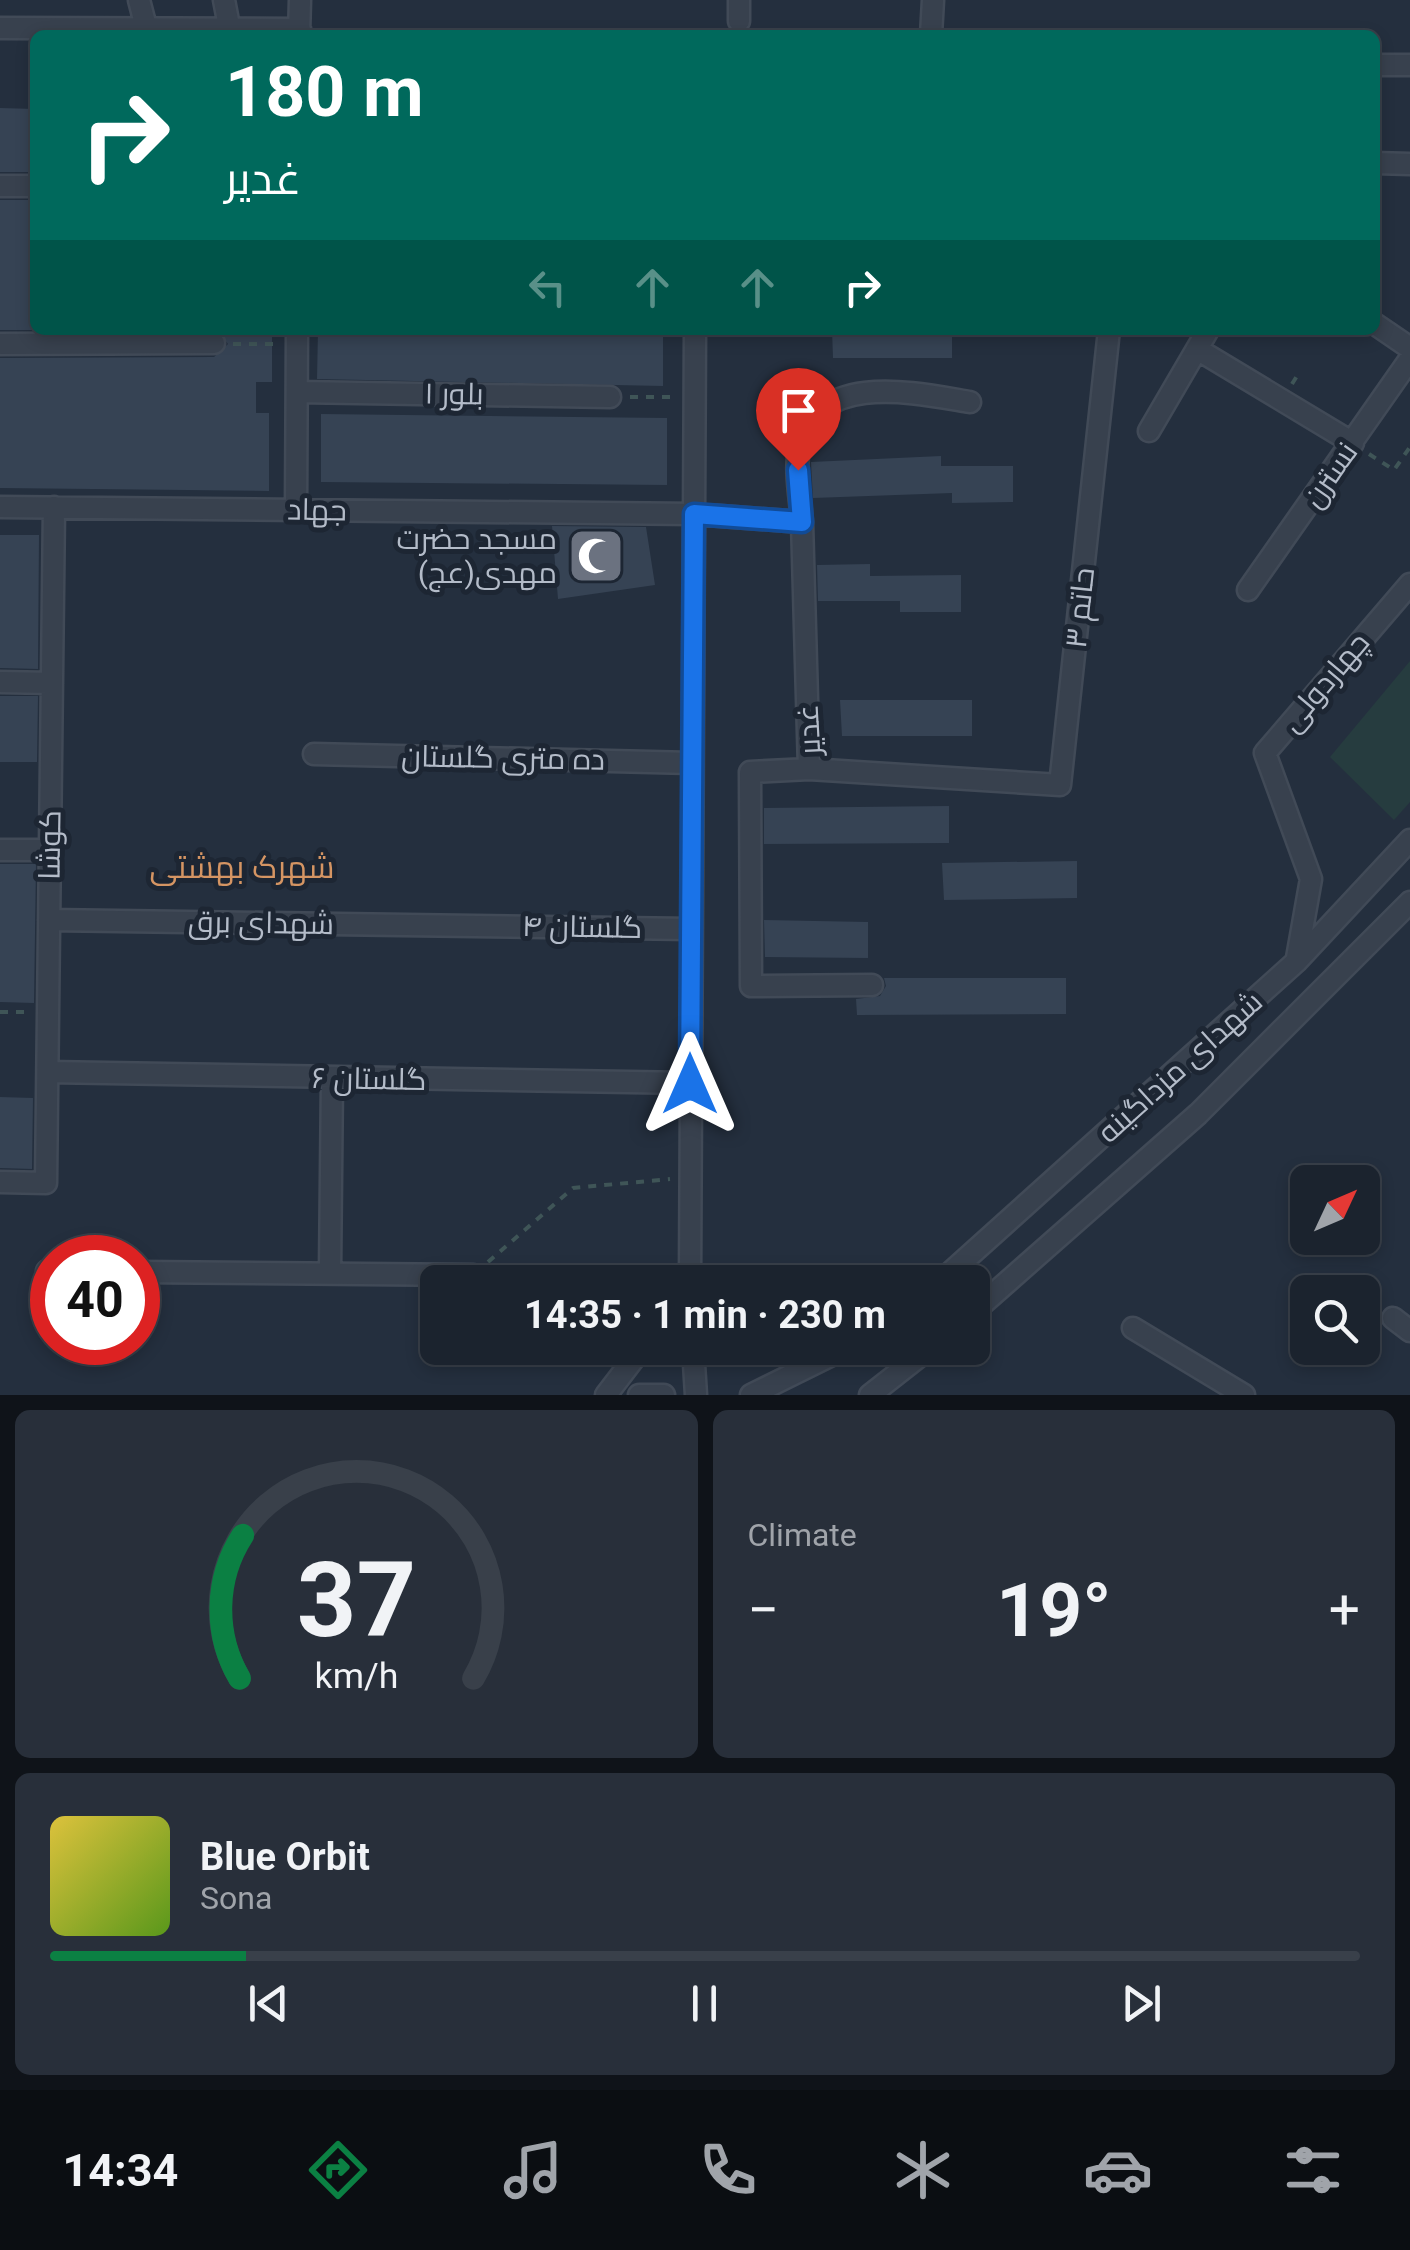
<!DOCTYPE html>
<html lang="en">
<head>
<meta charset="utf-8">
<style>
	body { margin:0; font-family:Roboto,Cairo,sans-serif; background:#282f3a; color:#f1f3f6; height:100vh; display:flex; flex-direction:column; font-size:38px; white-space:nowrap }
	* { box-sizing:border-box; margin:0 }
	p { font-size:32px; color:#a0a4aa }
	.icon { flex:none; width:55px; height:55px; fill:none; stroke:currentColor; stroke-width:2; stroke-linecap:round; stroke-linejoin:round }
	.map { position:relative; height:1395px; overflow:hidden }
	.side { display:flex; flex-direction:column; gap:15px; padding:15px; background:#0f1319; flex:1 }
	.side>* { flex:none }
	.guide { position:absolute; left:30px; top:30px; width:1350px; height:305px; border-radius:15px; box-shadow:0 5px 15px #0003,0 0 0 2px #39404a; background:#00695c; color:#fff; overflow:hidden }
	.needle { width:65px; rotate:46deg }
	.fabs { position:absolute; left:1290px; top:1165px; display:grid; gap:20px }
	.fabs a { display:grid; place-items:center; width:90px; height:90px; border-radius:15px; background:#1b232e; box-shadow:0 5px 15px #0003,0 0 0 2px #39404a; font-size:50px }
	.speed { position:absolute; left:30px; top:1235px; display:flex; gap:20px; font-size:50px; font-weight:700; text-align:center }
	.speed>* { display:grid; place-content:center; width:130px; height:130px; border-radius:50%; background:#1b232e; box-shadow:0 5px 15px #0003,0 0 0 2px #39404a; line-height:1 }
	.speed .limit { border:15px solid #d22; background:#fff; color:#111 }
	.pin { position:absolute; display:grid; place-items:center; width:85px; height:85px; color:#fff; margin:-102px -42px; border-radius:50% 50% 50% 0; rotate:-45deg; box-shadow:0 0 10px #0007 }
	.pin .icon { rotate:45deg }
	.me { position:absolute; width:110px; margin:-55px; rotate:0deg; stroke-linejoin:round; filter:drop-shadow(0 0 8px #0008) }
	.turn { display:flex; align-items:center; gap:35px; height:210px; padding:0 30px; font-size:45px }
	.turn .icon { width:130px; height:130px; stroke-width:2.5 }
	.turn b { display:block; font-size:70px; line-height:85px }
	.lanes { display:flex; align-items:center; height:95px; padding:0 30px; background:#0003; justify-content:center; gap:50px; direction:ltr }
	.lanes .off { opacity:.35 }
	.big { font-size:75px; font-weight:700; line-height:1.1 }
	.side .tile { flex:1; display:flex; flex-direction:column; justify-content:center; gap:15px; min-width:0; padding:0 35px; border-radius:15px; background:#282f3a }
	.side .dial { align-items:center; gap:0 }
	.dial svg { height:260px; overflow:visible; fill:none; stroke:#39404a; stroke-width:7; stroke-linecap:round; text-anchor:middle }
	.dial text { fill:#f1f3f6; stroke:none }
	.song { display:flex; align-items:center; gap:30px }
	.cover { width:120px; height:120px; border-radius:15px; background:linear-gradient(135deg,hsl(50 70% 55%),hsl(90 70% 35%)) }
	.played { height:10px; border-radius:5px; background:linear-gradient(90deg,#0b8043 15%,#39404a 15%) }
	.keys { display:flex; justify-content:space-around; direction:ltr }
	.heat { display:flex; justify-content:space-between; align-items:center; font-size:55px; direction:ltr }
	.side .tiles { flex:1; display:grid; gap:15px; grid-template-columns:1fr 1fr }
	.tile:last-child { grid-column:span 2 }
	.trip { position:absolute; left:420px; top:1265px; width:570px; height:100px; border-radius:15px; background:#1b232e; box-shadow:0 5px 15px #0003,0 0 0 2px #39404a; font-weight:700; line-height:100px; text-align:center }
	.menu { display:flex; height:160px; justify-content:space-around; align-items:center; background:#0b0e12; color:#a0a4aa }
	.menu .icon { width:70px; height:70px }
	.menu .selected { color:#0b8043 }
	.menu b { font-size:45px; color:#f1f3f6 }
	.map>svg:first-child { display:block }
</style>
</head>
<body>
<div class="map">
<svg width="1410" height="1395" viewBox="0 0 1410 1395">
	<rect width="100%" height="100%" fill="#242f3e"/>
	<path fill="#263c3f" d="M1410,661V802L1394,820L1330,757Z"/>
	<path fill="#364354" d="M0,108L35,109V172H0Z
		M0,200H35V330H53H0Z
		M217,330H272V382H256V413H269V491L0,488V358L214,357L228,344Z
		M318,330H663V386L317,379Z
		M832,330H952V358H833Z
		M321,414L667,418V485L321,482Z
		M941,456V466H1013V502L952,503V493L813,498L811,462Z
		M552,526L646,527L655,585L558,599Z
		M0,535H39L38,669L0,668Z
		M870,564V576L961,575V612H900V601H818L817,565Z
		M0,696H38L37,762H0Z
		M840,700H972V736H842Z
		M949,806V843L764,844V808Z
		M1077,861V898L944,900L942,863Z
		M0,864H36L34,1003L0,1002Z
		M764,920L868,922V958L765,957Z
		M884,978H1066V1014L857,1015L856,999L880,996L886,986Z
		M0,1097L33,1098L32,1169L0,1168Z"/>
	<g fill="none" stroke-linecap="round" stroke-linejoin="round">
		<g stroke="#414a57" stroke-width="25">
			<path id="minor" d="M139,0L146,27
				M224,0L229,26
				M739,21V0
				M0,28L300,29
				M299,35L300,0
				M931,35L933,0
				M1375,65H1410
				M1375,163L1410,164
				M0,186H35
				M1375,324L1410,348
				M0,344L214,343
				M1197,349L1353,443
				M297,392L610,397
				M1149,431L1208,330
				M0,507L694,514L802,522C800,497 794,468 800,444C820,371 915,393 970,402
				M296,510L297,330
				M802,522L809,769L1060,785L1109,330
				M1248,590L1410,359
				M0,682L52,683
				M314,754L692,763
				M809,769L750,772L751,986L872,985
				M0,850H50
				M49,920L691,929
				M1297,958L1311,879L1265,753L1410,584
				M48,1072L690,1083
				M0,1182L46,1183L54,507
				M47,1271H52
				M138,1272L473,1275
				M330,1273L332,1078
				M690,1282L695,330
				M940,1282L1297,961L1410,840
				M972,1313L1198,1114L1410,902
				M1393,1318L1410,1331
				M1133,1328L1244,1395
				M693,1348L696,1395
				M606,1395L642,1348
				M639,1395H664
				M751,1395L846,1348
				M870,1395L930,1348"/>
		</g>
		<path stroke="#3f5557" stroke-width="4" stroke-dasharray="8 8" stroke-linecap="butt" d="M233,344H279
			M1292,384L1300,371
			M630,397H675
			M1369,454L1394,470L1410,447
			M0,1012H28
			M488,1262L573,1188L670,1179"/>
		<use href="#minor" stroke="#38414e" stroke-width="20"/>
	</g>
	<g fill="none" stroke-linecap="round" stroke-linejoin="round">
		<g stroke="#114b97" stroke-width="25">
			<path id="route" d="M690,1084L694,514L802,522L798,470"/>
		</g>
		<use href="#route" stroke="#1a73e8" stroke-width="18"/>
	</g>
	<defs>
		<g id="mosque-square" transform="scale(2.875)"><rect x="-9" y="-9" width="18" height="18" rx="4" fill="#6b7280" stroke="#1d2633"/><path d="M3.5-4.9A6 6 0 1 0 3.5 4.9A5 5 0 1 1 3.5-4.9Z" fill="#fff"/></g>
	</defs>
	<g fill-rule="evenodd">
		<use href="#mosque-square" x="596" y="556"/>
	</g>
	<g text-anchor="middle" stroke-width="10" stroke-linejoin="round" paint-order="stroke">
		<g font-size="30" fill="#b4bcc9" stroke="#1d2633">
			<text transform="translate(454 394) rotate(1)" y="10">بلور ۱</text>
			<text transform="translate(1330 475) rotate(-55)" y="10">نسترن</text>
			<text transform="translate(317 510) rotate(1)" y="10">جهاد</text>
			<text transform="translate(1080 608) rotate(-84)" y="10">حاتم ۳</text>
			<text transform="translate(1325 682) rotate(-50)" y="10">چهاردولی</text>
			<text transform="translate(809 730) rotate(-93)" y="10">غدیر</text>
			<text transform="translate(503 758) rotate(1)" y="10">ده متری گلستان</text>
			<text transform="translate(50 845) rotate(-89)" y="10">کوشا</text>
			<text transform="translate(261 923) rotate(1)" y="10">شهدای برق</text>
			<text transform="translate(582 927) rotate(1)" y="10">گلستان ۴</text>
			<text transform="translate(1180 1067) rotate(-42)" y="10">شهدای مزداگینه</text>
			<text transform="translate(369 1079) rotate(1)" y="10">گلستان ۶</text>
		</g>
		<g font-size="30" fill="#b4bcc9" stroke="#1d2633" text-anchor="end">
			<text x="557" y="549">مسجد حضرت<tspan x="557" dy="34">مهدی(عج)</tspan></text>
		</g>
		<g font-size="32" fill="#d59563" stroke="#1d2633">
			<text x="242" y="878">شهرک بهشتی</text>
		</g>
	</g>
</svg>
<div class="fabs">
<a><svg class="needle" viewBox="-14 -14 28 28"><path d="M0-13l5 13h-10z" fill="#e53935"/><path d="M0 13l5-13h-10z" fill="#a0a4aa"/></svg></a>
<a><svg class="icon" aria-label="search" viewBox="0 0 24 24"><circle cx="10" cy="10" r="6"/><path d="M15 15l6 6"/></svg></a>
</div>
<div class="speed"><div class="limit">40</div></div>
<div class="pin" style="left:798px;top:470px;background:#d93025"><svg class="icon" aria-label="arrive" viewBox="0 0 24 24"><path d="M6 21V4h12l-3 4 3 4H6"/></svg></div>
<svg class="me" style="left:690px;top:1084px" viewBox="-20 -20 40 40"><path d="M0-17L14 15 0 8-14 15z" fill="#1a73e8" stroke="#fff" stroke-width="4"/></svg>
<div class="trip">14:35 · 1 min · 230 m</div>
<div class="guide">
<div class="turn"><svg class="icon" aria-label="right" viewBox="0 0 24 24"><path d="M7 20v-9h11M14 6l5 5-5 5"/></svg><div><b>180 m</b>غدیر</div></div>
<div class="lanes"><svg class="icon off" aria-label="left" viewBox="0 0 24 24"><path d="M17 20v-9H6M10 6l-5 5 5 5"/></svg><svg class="icon off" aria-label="ahead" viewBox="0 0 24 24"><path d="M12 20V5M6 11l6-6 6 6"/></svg><svg class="icon off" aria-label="ahead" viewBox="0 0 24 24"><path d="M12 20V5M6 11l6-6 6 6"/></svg><svg class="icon" aria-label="right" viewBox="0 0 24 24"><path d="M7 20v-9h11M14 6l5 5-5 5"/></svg></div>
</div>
</div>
<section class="side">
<div class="tiles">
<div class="tile dial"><svg viewBox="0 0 100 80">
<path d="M14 69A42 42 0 1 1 86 69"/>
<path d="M14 69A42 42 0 0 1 15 25" stroke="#0b8043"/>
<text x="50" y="56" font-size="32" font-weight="700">37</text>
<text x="50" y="72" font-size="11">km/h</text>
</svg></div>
<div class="tile"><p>Climate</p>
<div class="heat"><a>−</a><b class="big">19°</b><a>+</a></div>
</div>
<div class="tile">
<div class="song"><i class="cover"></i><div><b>Blue Orbit</b><p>Sona</p></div></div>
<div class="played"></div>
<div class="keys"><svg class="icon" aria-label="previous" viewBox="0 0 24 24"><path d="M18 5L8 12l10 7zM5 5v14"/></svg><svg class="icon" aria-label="pause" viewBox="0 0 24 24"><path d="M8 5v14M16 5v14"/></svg><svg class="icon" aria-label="next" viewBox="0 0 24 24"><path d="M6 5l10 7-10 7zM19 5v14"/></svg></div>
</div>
</div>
</section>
<nav class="menu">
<b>14:34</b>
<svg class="icon selected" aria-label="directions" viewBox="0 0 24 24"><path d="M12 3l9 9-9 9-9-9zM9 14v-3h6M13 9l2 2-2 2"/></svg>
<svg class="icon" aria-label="music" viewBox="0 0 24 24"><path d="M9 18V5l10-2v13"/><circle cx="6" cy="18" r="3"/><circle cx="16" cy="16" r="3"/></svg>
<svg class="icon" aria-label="phone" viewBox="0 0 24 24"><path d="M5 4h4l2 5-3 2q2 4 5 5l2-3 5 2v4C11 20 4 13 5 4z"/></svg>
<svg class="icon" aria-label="climate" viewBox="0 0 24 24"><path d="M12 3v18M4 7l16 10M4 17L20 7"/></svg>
<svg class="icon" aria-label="car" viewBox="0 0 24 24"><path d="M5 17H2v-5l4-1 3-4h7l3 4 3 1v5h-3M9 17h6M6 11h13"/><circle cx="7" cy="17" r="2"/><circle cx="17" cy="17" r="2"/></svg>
<svg class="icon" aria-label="filters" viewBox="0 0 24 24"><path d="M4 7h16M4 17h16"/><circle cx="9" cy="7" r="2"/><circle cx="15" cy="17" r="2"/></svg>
</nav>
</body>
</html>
